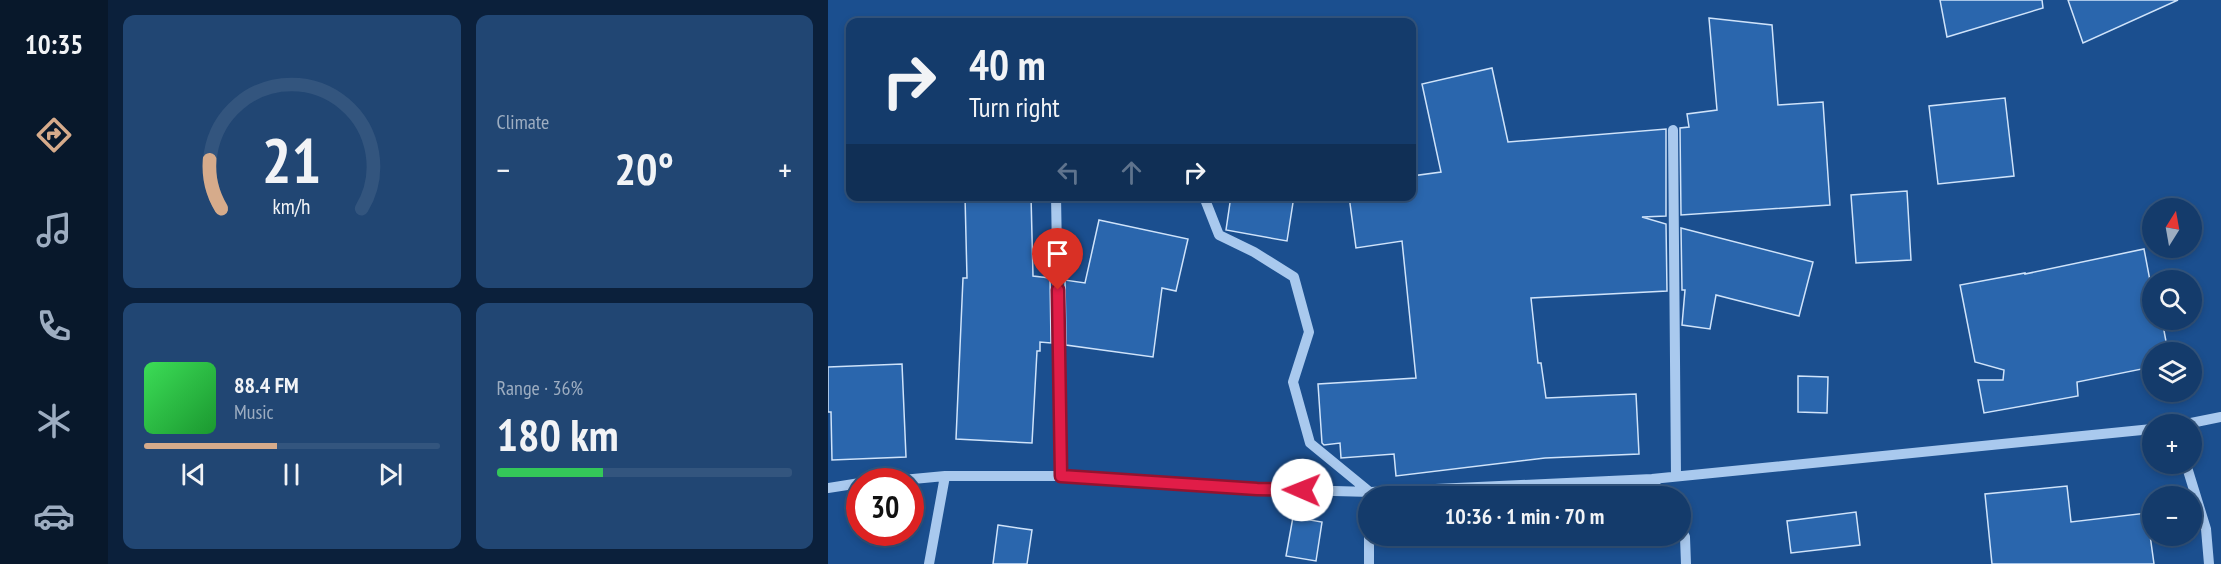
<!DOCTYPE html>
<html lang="en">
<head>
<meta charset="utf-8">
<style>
	body { margin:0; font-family:"PT Sans Narrow",sans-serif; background:#214673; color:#f1f3f6; height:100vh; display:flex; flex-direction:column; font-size:22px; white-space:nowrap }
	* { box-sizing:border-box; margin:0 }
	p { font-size:20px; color:#9dadc1 }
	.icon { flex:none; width:33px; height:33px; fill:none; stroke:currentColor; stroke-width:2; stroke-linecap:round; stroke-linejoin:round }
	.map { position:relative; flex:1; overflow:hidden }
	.details { display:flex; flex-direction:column; gap:15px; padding:15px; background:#0b203b; width:720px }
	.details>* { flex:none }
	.hud { position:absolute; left:18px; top:18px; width:570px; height:183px; border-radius:12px; box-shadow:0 3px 9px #0003,0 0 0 2px #33557e; background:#143b6b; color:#f1f3f6; overflow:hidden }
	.needle { width:39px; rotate:11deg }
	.controls { position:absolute; left:1314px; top:198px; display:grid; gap:12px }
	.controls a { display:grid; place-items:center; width:60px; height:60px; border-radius:50%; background:#143b6b; box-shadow:0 3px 9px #0003,0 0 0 2px #33557e; font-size:30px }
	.speed { position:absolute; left:18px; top:468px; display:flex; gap:12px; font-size:30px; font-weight:700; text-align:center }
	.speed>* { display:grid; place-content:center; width:78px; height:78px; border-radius:50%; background:#143b6b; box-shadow:0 3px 9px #0003,0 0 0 2px #33557e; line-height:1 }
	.speed .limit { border:9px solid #d22; background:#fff; color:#111 }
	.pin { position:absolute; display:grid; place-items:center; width:51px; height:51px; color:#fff; margin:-62px -26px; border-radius:50% 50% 50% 0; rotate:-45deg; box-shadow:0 0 6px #0007 }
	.pin .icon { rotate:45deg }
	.me { position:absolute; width:66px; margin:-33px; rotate:271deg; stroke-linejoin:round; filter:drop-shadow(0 0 4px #0008) }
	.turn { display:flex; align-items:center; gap:21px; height:126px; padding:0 24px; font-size:27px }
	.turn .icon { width:78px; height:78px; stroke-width:2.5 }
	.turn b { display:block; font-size:42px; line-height:51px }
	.lanes { display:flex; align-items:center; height:57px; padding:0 24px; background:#0003; justify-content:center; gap:30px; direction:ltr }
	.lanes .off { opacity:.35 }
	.big { font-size:45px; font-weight:600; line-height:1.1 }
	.details .card { flex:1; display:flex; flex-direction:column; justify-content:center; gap:9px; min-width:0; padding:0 21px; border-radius:12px; background:#214673 }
	.details .dial { align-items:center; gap:0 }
	.dial svg { height:156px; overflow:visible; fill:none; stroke:#33557e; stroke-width:7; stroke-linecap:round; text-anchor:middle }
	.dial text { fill:#f1f3f6; stroke:none }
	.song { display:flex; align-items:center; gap:18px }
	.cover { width:72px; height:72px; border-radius:9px; background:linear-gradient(135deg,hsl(130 70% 55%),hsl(130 70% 35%)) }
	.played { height:6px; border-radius:3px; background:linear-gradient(90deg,#d6ab8b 45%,#33557e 45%) }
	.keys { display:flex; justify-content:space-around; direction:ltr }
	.heat { display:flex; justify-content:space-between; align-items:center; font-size:33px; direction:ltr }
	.charge { height:9px; border-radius:4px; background:linear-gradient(90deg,#34c759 36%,#33557e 0) }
	.details .tiles { flex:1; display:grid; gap:15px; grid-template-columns:repeat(2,1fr) }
	.trip { position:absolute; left:530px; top:486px; width:333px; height:60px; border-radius:30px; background:#143b6b; box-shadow:0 3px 9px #0003,0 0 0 2px #33557e; font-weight:600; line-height:60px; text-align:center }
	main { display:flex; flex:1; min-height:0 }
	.menu { display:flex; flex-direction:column; width:108px; justify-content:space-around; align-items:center; background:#08182b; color:#9dadc1 }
	.menu .icon { width:42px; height:42px }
	.menu .active { color:#d6ab8b }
	.menu b { font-size:27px; color:#f1f3f6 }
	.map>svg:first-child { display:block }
</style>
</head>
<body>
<main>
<nav class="menu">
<b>10:35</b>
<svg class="icon active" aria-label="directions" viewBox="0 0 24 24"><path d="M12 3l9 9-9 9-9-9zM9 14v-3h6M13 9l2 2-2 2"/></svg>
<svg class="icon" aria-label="music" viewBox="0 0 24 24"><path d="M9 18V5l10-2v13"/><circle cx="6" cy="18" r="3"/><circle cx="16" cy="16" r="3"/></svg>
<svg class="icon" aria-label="phone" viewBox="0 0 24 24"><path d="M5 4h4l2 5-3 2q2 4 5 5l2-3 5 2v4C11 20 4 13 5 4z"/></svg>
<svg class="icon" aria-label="climate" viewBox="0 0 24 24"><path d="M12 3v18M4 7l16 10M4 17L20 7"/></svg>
<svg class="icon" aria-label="car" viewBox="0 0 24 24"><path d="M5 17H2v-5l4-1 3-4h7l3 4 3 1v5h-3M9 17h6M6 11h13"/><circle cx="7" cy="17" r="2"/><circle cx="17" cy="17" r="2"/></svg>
</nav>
<section class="details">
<div class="tiles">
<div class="card dial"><svg viewBox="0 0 100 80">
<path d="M14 69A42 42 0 1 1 86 69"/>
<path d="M14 69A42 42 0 0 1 8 44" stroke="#d6ab8b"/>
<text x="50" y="56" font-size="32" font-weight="700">21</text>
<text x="50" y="72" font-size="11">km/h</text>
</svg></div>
<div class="card"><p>Climate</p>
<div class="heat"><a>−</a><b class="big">20°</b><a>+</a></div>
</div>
<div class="card">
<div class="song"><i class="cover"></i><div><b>88.4 FM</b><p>Music</p></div></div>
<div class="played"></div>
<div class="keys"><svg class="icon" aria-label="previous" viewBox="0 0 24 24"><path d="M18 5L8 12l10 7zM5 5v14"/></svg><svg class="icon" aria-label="pause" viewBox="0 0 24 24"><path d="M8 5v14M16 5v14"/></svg><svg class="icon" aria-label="next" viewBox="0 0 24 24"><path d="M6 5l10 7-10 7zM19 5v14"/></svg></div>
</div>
<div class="card"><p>Range · 36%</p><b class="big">180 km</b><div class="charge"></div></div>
</div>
</section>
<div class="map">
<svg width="1393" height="564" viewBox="0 0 1393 564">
	<rect width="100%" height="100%" fill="#1b4f8f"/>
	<path fill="#2a66ad" stroke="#cfe3fa" stroke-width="1.5" d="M1112,0H1214L1215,8L1119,37Z
		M1240,0H1350L1255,43Z
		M881,18L944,25L950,105L995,102L1002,205L853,215L852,128L861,127L859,114L889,110Z
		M664,68L680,142L838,129V216L814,217L838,224L839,291L703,298L710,363H713L718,398L808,394L811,454L717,458L568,476L566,454L513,458L512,443L496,445L494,443L490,384L588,378L574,241L528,248L521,196H584V176L613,172L594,84Z
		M1177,98L1186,176L1110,184L1101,106Z
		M1079,191L1083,260L1028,263L1023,195Z
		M137,196H203L205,276L222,278L223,343L212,342V351H209L204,443L128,439L135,278H139Z
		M403,196H466L459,241L398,230Z
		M271,220L360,239L348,291L334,288L325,357L238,345L237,280L257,283Z
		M853,228L985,262L971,316L888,295L882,329L854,325L857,290H854Z
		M1316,249L1324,291V320H1334L1340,352H1324V367L1249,382L1250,396L1156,413L1150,380H1175L1176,370L1147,362L1132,285L1197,273V274Z
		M74,364L78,457L4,460L3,412H0V367Z
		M970,376L1000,377L999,413L970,412Z
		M1239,486L1243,522L1319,513L1326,564H1164L1157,494Z
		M1028,512L1032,545L963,553L959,521Z
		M465,517L494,522L488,561L458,556Z
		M170,525L204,530L199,564H165Z"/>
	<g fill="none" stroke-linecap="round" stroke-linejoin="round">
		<path stroke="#a9c9ee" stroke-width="10" d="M845,130L848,476
			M228,196L233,476
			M380,196L378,202L391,235L426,252L466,277L481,332L465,382L482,443L543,493
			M1358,424L1393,417
			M1358,464L1378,529L1381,564
			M824,479L834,496
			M53,482L117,476H233L429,489L543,492L824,479L1324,429
			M0,488L32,483
			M852,528L857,537L858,564
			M101,564L117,476
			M541,564V536"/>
	</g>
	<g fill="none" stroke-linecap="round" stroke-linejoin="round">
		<g stroke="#92132f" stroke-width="15">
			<path id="route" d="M230,290L233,476L429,489L474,490"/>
		</g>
		<use href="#route" stroke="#e11d48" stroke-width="10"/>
	</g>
</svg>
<div class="controls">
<a><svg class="needle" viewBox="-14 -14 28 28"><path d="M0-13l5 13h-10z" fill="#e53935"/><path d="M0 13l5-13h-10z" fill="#9dadc1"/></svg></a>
<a><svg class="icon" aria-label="search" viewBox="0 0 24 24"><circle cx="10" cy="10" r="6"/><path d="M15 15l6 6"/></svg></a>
<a><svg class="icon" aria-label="layers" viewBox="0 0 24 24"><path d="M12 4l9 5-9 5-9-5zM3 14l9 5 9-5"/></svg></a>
<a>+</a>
<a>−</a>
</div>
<div class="speed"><div class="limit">30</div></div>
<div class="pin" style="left:230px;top:290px;background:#d93025"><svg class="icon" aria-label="arrive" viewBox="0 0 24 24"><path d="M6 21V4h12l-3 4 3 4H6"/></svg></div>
<svg class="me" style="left:474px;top:490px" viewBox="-20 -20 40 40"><circle r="19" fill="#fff"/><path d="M0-13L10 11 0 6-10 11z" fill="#e11d48"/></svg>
<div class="trip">10:36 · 1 min · 70 m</div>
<div class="hud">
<div class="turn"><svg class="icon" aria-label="right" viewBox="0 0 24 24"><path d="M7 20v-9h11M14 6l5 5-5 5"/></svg><div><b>40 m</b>Turn right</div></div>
<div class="lanes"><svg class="icon off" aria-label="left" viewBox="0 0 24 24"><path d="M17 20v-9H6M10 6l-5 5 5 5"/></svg><svg class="icon off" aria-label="ahead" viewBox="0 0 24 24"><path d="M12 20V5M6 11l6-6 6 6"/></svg><svg class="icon" aria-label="right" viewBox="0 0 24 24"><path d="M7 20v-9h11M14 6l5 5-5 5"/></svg></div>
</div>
</div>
</main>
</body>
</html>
